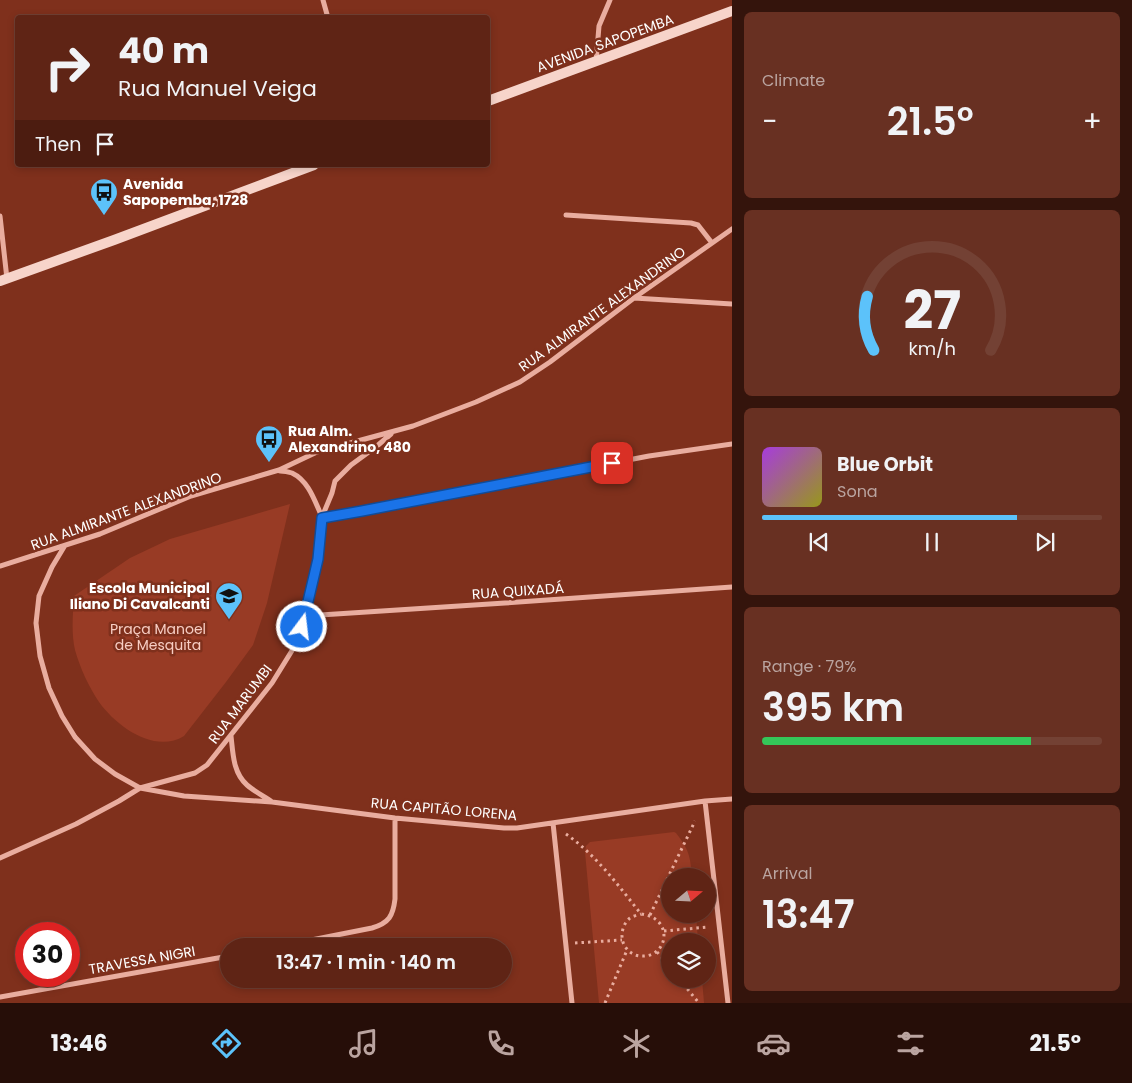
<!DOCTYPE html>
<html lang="en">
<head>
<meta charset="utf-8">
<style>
	body { margin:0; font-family:Poppins,sans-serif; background:#683022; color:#f1f3f6; height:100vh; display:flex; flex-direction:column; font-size:19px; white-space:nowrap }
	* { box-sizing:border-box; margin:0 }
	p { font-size:16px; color:#baa4a0 }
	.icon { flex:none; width:28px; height:28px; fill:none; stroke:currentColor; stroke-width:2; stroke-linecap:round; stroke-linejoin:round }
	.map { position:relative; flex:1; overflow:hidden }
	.sheet { display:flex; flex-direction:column; gap:12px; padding:12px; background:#34140c; width:400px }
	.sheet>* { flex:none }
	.banner { position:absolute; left:15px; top:15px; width:475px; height:152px; border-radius:5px; box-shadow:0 2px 8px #0003,0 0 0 1px #734134; background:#5f2415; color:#f1f3f6; overflow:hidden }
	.needle { width:32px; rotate:71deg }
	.buttons { position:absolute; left:661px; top:868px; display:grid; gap:10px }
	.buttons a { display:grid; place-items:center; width:55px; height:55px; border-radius:50%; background:#5f2415; box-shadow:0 2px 8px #0003,0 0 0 1px #734134; font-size:25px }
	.speed { position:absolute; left:15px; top:922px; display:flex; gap:10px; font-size:25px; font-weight:700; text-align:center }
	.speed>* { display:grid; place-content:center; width:65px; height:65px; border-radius:50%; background:#5f2415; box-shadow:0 2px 8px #0003,0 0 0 1px #734134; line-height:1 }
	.speed .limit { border:8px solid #d22; background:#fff; color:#111 }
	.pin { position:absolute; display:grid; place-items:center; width:42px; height:42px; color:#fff; margin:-21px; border-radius:10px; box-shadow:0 2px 8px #0006 }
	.me { position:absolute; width:55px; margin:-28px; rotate:15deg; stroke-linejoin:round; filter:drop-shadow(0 0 4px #0008) }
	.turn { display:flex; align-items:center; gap:18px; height:105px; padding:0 20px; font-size:22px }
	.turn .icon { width:65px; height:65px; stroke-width:2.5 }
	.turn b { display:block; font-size:35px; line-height:42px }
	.then { display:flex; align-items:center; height:48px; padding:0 20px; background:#0003; gap:10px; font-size:19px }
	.big { font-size:38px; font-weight:600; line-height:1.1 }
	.sheet .tile { flex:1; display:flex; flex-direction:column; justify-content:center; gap:8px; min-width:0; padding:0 18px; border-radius:8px; background:#683022 }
	.sheet .dial { align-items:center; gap:0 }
	.dial svg { height:130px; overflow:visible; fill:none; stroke:#734134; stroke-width:7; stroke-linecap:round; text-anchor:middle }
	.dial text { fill:#f1f3f6; stroke:none }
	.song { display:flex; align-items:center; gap:15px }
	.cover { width:60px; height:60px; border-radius:8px; background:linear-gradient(135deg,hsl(280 70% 55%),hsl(60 70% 35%)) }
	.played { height:5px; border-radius:2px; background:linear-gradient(90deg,#5cc2fa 75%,#734134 75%) }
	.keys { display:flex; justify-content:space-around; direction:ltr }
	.heat { display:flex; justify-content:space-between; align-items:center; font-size:28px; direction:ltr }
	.charge { height:8px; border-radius:4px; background:linear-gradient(90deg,#34c759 79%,#734134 0) }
	.trip { position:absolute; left:220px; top:938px; width:292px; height:50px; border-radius:25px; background:#5f2415; box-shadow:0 2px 8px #0003,0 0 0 1px #734134; font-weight:600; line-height:50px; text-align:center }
	.menu { display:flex; height:80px; justify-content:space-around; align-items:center; background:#260e08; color:#baa4a0 }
	.menu .icon { width:35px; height:35px }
	.menu .on { color:#5cc2fa }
	.menu b { font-size:22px; color:#f1f3f6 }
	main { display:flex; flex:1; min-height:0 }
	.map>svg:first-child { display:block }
</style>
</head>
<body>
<main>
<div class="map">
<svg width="732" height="1003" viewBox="0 0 732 1003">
	<rect width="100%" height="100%" fill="#7f301c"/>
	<path fill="#983b25" d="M290,504L267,603L253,645L226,682L184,736C155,754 117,727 99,702C89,687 80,668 75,650C71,633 73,613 74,596L130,558L170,539Z
		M674,832L676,833C689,850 690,855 692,876H670V914H696L698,941H670V979H702L704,1003H599L585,852L586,846L590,842Z"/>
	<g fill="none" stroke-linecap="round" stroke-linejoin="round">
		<path stroke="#e9ad9f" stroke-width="3" stroke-dasharray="2.5 4" stroke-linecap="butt" d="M566,834C596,855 618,885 641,914C675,918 668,958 641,956C636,956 630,953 627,949C619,941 621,925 630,918C633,916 638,915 641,914
			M650,915L695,821
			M664,931L708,927
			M575,943L622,940
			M657,952L670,967
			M679,979L699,1003
			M605,1003L627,950"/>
		<path stroke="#e9ad9f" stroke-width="5" d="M323,0L328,18
			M596,62L599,26L610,0
			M566,215L691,223L698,225L712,243
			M0,216L7,279
			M634,298L732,304
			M280,471C283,471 289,472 292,473C309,481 315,502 322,517
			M322,517L362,511L649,456L732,444
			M64,547L52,567L39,596L36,623L40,656L49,688L62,716L75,737L95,759L115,774L140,788L184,796L272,802L395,818L504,828H517L705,801L732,799
			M0,566L100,534L191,496L279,470L317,452L413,426L476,402L520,382L550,362L634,298L732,229
			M305,616L505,603L732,587
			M231,736C233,753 233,773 247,785C254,791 263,796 271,801
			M705,801L728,1003
			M553,823L572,1003
			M0,858L76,824L119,801L140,788L195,773L207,765L272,683L293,649L305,616L318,559L322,517L332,493L335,481L351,465L377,446L391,434
			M281,946L372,928C389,923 393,916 395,899V818
			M0,997L229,956"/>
		<path stroke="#f7d4ca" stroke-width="10" d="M488,101L732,11
			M0,281L114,240L314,165"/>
	</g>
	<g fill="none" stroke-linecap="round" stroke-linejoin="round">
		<g stroke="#114b97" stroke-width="12">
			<path id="route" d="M302,627L318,559L322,518L362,511L612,463"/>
		</g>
		<use href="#route" stroke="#1a73e8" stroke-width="9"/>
	</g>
	<defs>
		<g id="bus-pin" transform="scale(1.4375)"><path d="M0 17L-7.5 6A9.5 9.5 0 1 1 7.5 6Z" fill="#5cc2fa" stroke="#7f301c"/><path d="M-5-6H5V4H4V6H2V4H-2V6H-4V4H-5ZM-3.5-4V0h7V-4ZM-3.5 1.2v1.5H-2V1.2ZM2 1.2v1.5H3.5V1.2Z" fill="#111"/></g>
		<g id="school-pin" transform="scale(1.4375)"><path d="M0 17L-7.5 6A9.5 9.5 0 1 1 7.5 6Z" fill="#5cc2fa" stroke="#7f301c"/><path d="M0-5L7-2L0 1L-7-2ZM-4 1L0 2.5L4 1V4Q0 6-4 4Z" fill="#111"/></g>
	</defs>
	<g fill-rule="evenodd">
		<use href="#bus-pin" x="104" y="192"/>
		<use href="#bus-pin" x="269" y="439"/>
		<use href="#school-pin" x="229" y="596"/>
	</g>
	<g text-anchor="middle" stroke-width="5" stroke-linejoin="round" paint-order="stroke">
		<g font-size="14" fill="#fff" stroke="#7f301c">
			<text transform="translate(605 43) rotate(-20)" y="5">AVENIDA SAPOPEMBA</text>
			<text transform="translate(602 309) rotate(-36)" y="5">RUA ALMIRANTE ALEXANDRINO</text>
			<text transform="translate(126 511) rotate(-20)" y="5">RUA ALMIRANTE ALEXANDRINO</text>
			<text transform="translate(518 591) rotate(-4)" y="5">RUA QUIXADÁ</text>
			<text transform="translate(240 704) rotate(-53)" y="5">RUA MARUMBI</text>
			<text transform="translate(444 809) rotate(5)" y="5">RUA CAPITÃO LORENA</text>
			<text transform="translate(142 960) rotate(-10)" y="5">TRAVESSA NIGRI</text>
		</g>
		<g font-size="14" font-weight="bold" fill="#fff" stroke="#7f301c" text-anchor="start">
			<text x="123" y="189">Avenida<tspan x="123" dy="16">Sapopemba, 1728</tspan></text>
			<text x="288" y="436">Rua Alm.<tspan x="288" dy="16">Alexandrino, 480</tspan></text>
			<text x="210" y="593" text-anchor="end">Escola Municipal<tspan x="210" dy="16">Iliano Di Cavalcanti</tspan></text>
		</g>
		<g font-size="14" fill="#f7cdc3" stroke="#7f301c">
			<text x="158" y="634">Praça Manoel<tspan x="158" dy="16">de Mesquita</tspan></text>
		</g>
	</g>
</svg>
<div class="buttons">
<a><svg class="needle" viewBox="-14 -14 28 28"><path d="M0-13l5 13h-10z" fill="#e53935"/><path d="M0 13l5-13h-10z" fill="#baa4a0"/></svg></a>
<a><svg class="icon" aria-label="layers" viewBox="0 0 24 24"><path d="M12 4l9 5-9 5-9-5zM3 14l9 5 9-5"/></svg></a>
</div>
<div class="speed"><div class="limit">30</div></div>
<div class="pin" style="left:612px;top:463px;background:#d93025"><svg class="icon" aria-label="arrive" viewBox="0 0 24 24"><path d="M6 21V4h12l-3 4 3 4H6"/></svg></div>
<svg class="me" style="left:302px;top:627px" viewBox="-20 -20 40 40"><circle r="17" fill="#1a73e8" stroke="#fff" stroke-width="3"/><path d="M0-11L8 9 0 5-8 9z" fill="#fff"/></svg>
<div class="trip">13:47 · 1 min · 140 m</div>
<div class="banner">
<div class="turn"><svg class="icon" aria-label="right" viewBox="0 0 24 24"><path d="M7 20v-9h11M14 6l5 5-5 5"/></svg><div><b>40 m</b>Rua Manuel Veiga</div></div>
<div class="then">Then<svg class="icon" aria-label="arrive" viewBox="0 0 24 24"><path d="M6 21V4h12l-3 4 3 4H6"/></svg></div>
</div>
</div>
<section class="sheet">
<div class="tile"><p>Climate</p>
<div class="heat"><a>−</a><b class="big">21.5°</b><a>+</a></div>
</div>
<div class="tile dial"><svg viewBox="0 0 100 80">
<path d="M14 69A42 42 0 1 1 86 69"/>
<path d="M14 69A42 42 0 0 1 10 36" stroke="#5cc2fa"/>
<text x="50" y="56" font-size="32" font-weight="700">27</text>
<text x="50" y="72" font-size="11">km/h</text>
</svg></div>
<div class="tile">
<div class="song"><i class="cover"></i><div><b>Blue Orbit</b><p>Sona</p></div></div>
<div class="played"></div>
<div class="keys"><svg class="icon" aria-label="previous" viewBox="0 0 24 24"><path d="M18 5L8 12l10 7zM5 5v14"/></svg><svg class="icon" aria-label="pause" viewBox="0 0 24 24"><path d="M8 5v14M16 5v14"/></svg><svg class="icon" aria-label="next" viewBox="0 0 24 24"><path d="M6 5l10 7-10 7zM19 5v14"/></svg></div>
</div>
<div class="tile"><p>Range · 79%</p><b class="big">395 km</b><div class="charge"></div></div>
<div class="tile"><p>Arrival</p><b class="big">13:47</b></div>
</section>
</main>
<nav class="menu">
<b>13:46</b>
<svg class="icon on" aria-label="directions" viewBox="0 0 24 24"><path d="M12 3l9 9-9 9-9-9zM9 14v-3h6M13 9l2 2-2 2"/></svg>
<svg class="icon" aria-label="music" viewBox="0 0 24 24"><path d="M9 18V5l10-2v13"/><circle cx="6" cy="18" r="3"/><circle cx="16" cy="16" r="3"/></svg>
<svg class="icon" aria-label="phone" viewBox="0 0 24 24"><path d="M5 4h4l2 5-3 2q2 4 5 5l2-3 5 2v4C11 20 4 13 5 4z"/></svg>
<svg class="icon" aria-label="climate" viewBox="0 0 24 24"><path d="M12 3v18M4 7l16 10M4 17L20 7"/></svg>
<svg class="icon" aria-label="car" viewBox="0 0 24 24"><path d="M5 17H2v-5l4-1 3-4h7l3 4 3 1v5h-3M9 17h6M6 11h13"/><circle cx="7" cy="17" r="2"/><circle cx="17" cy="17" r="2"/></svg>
<svg class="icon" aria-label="filters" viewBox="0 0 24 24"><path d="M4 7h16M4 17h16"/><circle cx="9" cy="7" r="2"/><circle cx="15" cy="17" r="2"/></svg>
<b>21.5°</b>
</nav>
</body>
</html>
